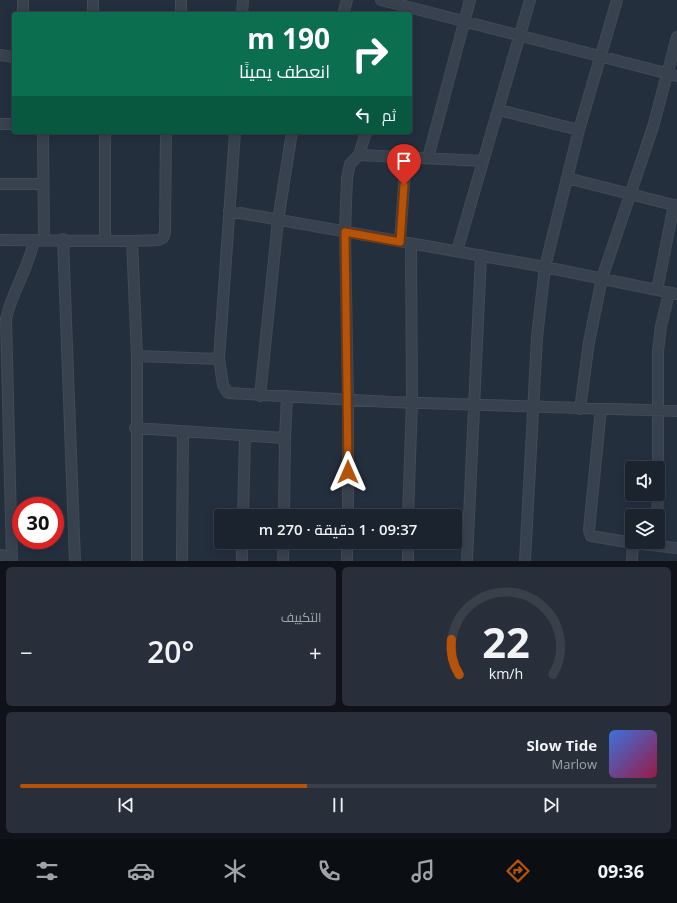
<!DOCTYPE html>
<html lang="ar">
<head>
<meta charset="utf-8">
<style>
	body { margin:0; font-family:"Open Sans",Cairo,sans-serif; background:#282f3a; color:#f1f3f6; direction:rtl; height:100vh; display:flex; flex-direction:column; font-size:15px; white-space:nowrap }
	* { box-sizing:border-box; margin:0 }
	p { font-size:13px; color:#a0a4aa }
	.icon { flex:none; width:22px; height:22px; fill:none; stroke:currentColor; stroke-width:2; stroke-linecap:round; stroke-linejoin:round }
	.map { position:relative; height:561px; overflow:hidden; direction:ltr }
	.side { display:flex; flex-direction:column; gap:6px; padding:6px; background:#0f1319; flex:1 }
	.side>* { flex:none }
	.banner { position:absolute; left:12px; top:12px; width:400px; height:122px; border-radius:4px; box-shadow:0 2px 10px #0003,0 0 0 1px #39404a; direction:rtl; background:#0b6e4f; color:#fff; overflow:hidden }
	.buttons { position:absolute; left:625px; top:461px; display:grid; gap:8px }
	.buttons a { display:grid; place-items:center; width:40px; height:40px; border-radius:4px; background:#1b232e; box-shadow:0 2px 10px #0003,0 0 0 1px #39404a; font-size:20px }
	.speed { position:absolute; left:12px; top:497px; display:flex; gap:8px; font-size:20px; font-weight:700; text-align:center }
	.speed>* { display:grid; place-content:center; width:52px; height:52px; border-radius:50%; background:#1b232e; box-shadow:0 2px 10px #0003,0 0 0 1px #39404a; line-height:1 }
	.speed .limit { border:6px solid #d22; background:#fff; color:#111 }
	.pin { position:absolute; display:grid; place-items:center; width:34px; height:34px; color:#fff; margin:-41px -17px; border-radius:50% 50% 50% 0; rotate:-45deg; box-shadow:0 0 4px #0007 }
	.pin .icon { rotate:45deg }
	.me { position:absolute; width:44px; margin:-22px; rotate:0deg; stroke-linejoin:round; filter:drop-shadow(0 0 3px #0008) }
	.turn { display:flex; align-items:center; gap:14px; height:84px; padding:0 16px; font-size:18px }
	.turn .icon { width:52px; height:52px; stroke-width:2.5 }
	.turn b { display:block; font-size:28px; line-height:34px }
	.then { display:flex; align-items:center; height:38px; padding:0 16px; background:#0003; gap:8px; font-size:15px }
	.big { font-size:30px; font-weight:600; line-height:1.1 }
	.side .widget { flex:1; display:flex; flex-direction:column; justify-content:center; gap:6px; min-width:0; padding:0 14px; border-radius:6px; background:#282f3a }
	.side .dial { align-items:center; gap:0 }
	.dial svg { height:104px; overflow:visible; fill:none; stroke:#39404a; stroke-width:7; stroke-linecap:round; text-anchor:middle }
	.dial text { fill:#f1f3f6; stroke:none }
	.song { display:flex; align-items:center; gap:12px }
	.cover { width:48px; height:48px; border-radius:6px; background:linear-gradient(135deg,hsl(220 70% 55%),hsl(340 70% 35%)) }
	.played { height:4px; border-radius:2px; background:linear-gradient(90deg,#b45309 45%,#39404a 45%) }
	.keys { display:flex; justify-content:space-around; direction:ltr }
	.heat { display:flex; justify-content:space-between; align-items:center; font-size:22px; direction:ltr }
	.side .tiles { flex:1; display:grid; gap:6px; grid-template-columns:1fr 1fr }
	.widget:last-child { grid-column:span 2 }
	.trip { position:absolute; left:214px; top:509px; width:248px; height:40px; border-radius:4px; background:#1b232e; box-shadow:0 2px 10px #0003,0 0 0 1px #39404a; font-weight:600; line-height:40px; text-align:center; direction:rtl }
	.tabs { display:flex; height:64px; justify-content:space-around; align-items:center; background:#0b0e12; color:#a0a4aa }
	.tabs .icon { width:28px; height:28px }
	.tabs .active { color:#b45309 }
	.tabs b { font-size:18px; color:#f1f3f6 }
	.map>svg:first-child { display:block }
</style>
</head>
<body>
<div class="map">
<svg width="677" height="561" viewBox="0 0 677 561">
	<rect width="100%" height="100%" fill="#242f3e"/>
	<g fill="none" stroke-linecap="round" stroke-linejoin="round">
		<g stroke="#414a57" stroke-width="12">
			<path id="minor" d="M381,0L677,76
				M23,14V0
				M93,14V0
				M181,14V0
				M242,14L243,0
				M343,14L347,0
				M0,55L14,57
				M499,110L579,130
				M0,124H14
				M43,132L44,239
				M235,132L219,359L223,385L228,393L390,402L677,411
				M359,155L483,161
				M428,158L470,0
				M567,178L677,206
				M0,184H43
				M229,211L545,267L677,294
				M63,239L75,561
				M0,240L132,241L158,240L163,238L165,233L166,132
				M105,240V132
				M132,241L137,356V561
				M400,241L406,157
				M457,251L530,0
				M657,290L674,205
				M137,356L219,359
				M260,396L278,220L292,132
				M580,409L589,342L602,278L653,127L677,37
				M601,409L589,530L591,536L633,543L677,548
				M135,428L285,438
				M658,471V351L661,326L669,293
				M243,516L245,436
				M284,516L285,438L287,396
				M348,516V400L345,232L347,178L350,164L359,155L366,132
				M408,516L412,402L411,244
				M657,516L658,494
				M455,535H468
				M408,542V561
				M0,555L12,557
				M12,561L6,319C12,291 29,268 34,240
				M182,561L183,432
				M242,561V542
				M283,561L284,542
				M347,561V542
				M467,561L481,255
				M525,561L537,337L545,267L579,130L617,0
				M632,561L633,543"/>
		</g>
		<use href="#minor" stroke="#38414e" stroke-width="10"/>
	</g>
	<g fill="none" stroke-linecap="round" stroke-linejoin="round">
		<g stroke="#753606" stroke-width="10">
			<path id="route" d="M348,472L345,232L400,242L404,185"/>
		</g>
		<use href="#route" stroke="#b45309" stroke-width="7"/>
	</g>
</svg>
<div class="buttons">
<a><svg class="icon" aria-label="sound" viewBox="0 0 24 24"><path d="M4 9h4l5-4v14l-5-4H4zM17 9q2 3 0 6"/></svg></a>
<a><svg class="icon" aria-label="layers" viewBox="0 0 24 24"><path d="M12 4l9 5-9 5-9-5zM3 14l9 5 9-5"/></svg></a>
</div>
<div class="speed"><div class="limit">30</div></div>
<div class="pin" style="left:404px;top:185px;background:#d93025"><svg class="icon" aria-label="arrive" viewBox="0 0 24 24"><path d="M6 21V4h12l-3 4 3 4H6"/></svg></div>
<svg class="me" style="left:348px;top:472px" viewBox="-20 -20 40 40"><path d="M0-17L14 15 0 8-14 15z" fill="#b45309" stroke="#fff" stroke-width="4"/></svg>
<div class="trip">09:37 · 1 دقيقة · 270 m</div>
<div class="banner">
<div class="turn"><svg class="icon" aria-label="right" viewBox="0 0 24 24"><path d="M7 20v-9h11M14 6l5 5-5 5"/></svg><div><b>190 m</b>انعطف يمينًا</div></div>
<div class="then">ثم<svg class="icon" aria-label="left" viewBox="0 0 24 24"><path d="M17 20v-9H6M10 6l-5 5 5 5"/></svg></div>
</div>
</div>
<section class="side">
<div class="tiles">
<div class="widget dial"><svg viewBox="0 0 100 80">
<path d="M14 69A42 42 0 1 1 86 69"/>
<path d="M14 69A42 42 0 0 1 8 42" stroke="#b45309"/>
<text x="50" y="56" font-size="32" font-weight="700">22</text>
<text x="50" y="72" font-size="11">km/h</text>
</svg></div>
<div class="widget"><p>التكييف</p>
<div class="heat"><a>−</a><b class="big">20°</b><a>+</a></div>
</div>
<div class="widget">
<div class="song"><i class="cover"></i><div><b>Slow Tide</b><p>Marlow</p></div></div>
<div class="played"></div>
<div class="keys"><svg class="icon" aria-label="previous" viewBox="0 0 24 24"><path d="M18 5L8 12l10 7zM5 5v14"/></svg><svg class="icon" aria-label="pause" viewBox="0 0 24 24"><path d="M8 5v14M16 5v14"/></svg><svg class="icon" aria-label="next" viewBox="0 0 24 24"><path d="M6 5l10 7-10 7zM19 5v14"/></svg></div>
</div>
</div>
</section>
<nav class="tabs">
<b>09:36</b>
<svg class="icon active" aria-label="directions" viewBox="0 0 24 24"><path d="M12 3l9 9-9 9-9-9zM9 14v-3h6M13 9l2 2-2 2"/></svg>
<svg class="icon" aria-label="music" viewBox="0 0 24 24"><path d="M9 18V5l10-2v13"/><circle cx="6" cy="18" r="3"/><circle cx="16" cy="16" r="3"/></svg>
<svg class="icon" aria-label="phone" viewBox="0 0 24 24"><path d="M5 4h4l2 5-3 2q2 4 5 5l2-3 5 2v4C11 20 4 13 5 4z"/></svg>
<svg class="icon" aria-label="climate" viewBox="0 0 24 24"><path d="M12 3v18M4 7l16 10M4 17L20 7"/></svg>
<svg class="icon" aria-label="car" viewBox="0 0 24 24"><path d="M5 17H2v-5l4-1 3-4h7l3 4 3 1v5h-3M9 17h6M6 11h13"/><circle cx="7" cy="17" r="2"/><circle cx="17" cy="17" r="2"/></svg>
<svg class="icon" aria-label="filters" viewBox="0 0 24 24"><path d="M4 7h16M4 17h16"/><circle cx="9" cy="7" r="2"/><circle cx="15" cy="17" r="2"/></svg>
</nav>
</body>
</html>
